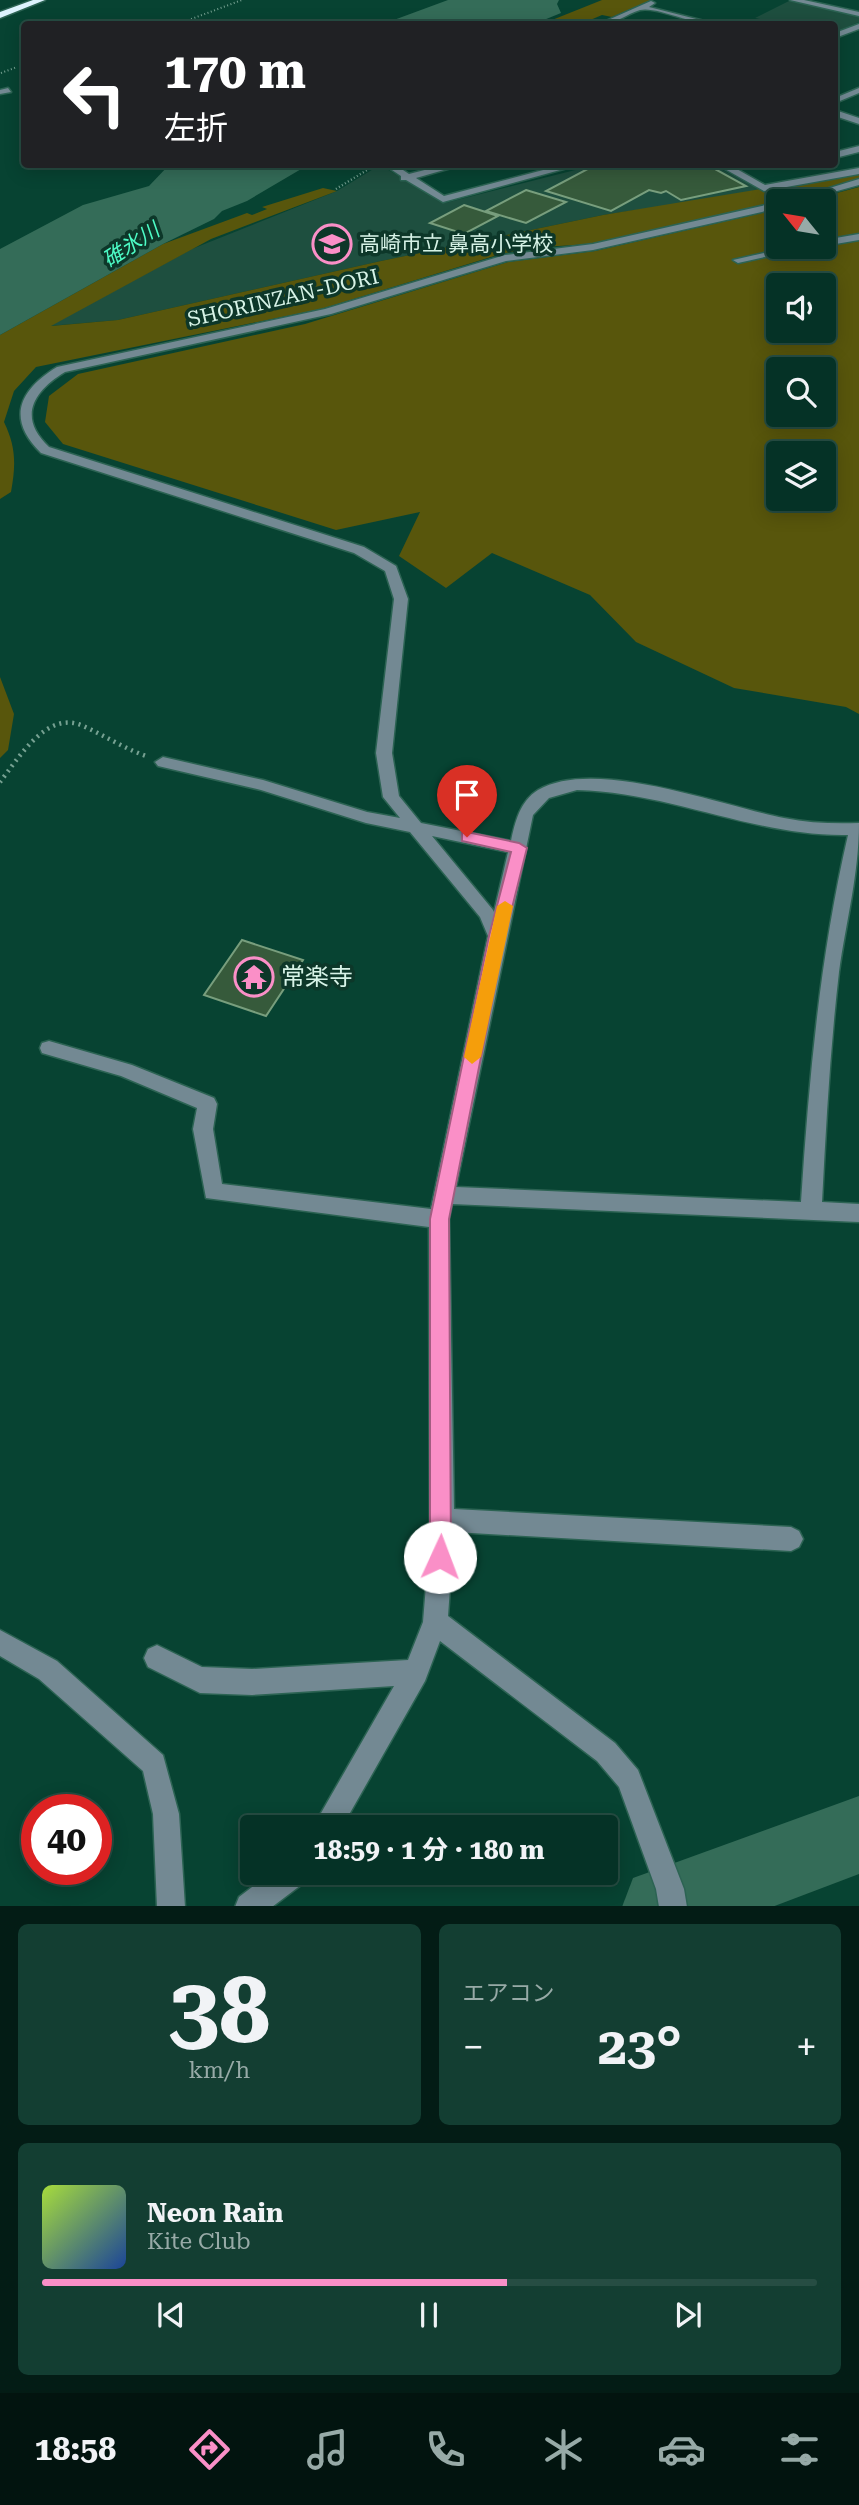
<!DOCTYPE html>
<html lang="ja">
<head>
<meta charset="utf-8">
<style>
	body { margin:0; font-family:"Roboto Serif","Noto Sans JP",serif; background:#133e32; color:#f1f3f6; height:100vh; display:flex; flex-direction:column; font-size:26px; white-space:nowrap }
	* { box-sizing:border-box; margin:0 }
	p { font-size:23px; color:#97aaa7 }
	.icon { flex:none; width:38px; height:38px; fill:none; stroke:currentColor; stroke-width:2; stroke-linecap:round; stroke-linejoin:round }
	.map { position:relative; height:1906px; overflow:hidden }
	.drawer { display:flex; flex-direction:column; gap:18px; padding:18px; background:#031c15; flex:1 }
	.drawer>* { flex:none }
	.hud { position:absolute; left:21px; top:21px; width:817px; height:147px; border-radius:7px; box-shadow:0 4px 18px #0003,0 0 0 2px #264d43; background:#202124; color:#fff; overflow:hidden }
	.needle { width:46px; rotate:300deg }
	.buttons { position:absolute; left:766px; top:189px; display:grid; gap:14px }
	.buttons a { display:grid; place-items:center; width:70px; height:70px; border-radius:7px; background:#053226; box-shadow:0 4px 18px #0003,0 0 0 2px #264d43; font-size:35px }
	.speed { position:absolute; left:21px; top:1794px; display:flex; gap:14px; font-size:35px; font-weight:700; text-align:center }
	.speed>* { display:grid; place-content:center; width:91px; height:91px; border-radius:50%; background:#053226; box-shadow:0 4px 18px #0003,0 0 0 2px #264d43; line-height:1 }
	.speed .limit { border:10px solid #d22; background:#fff; color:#111 }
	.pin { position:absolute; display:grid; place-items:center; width:60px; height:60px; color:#fff; margin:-72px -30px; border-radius:50% 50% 50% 0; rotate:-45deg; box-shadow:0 0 7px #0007 }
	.pin .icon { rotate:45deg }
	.me { position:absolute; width:77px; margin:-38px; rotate:2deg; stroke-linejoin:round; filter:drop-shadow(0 0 5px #0008) }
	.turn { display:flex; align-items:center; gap:24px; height:147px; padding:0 28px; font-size:32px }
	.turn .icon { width:91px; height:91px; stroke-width:2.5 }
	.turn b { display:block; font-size:49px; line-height:60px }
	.big { font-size:52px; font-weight:700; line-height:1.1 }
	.drawer .tile { flex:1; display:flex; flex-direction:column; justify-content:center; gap:10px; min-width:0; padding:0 24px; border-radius:10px; background:#133e32 }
	.drawer .dial { align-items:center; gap:0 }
	.dial b { font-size:91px; line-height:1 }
	.song { display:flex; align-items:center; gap:21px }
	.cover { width:84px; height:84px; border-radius:10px; background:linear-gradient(135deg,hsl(80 70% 55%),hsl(220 70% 35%)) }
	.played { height:7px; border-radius:4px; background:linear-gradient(90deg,#fa8fc7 60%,#264d43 60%) }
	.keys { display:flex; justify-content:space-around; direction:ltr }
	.heat { display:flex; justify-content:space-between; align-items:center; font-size:38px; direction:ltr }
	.drawer .tiles { flex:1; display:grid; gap:18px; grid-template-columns:1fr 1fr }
	.tile:last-child { grid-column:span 2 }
	.trip { position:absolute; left:240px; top:1815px; width:378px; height:70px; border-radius:7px; background:#053226; box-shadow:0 4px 18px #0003,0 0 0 2px #264d43; font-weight:700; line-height:70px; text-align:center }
	.dock { display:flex; height:112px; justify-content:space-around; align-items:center; background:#02140f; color:#97aaa7 }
	.dock .icon { width:49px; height:49px }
	.dock .selected { color:#fa8fc7 }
	.dock b { font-size:32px; color:#f1f3f6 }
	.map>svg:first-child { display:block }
</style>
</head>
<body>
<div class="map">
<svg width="859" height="1907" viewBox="0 0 859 1907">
	<rect width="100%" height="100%" fill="#074332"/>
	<path fill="#1e4f3f" d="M789,1L859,15V22L835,32V24H785L755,18Z
		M599,164L713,165L763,191L603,215L381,261L118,320L49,326L192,249L337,191L380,165L445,203Z"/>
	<path fill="#58560c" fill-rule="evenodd" d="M602,0H652L612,17L602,15L581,24H542Z
		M859,173V179L731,214L590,244L528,248L501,254L321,309L36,367L14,391L4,422C16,447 16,464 11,492L0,499V335L163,244L247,213L252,215L267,209L262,207L323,188L337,191L211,239L51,326L118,320L381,261L603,215Z
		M859,187V714L846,707L734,688L636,642L590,595L492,553L446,588L399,556L420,512L336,530L63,444L45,422L49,396L78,374L305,324L508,262L595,251L779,209V247H824V201H807ZM779,285H824V331H779ZM779,369H824V415H779ZM779,453H824V499H779Z
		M0,677L14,714L8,750L0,758Z"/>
	<path fill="#346c58" d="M448,0H559L557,4L561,13L534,24H383Z
		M169,165H308L247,201L222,211L214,219L163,244L0,335V249L83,205L149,186Z"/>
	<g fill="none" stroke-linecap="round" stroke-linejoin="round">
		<path fill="#346c58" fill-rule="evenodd" d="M859,1796V1874L772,1907H622L633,1878Z"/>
	</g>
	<path fill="#365a3b" stroke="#789e7d" stroke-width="2" d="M597,164H706L746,186L681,200L666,191L661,193L649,190L611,211L546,191Z
		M526,190L566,202L526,223L486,211Z
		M464,205L498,216L464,234L430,223Z
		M242,940L303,960L266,1016L204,995Z"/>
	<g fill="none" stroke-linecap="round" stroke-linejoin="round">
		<g stroke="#2c6353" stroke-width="3">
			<path id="minor" d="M790,0H804L859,12V16Z
				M651,1L655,3L649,7L716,24C694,26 657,6 640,10C626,14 615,25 599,24Z
				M859,24V29L835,38V33Z
				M8,88L11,92L0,94V90Z
				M859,88V93L835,103V98Z
				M835,110L859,118V124L835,116Z
				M859,146V152L835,158V152Z
				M383,164H394L409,174L448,164H465L416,178L444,196L566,164H582L443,202L406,180H401V176Z
				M716,164H728L765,185L859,168V174L764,191Z
				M859,179V185L801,201H787Z
				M779,202V208L593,250L506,261L331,314L65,372C32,392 18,418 49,447L364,547L396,566L408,599L392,753L399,796L421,823L511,841C515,822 520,801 538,790C595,757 722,806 784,818C809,823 834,824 859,823C859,874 846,922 839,972C830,1049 826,1126 822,1202L859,1204V1222L452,1204L449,1219L454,1509L791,1527L799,1531L803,1539L799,1547L791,1551L454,1532L448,1616L615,1743L638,1770L684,1889L687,1907H659L656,1889L619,1787L597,1761L440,1641L425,1681L342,1827H313L394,1686L252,1695L200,1693L148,1667L144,1658L148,1649L157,1645L202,1667L252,1669L408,1660L423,1622L430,1536L429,1227L206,1198L193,1129L197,1108L121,1076L42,1053L40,1048L42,1043L49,1041L132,1065L214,1098L217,1104L213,1129L222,1184L431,1209L488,936L480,917L410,832L366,823L261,790L158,766L155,762L163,757L263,780L367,812L400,818L383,797L376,753L394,599L385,571L354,553L41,453C6,419 19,390 57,367L325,309L505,255L593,244ZM577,790C670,792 756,837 848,835C820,956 809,1078 801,1202L456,1187L533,815L549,798ZM432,836L508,852L494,912L493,910Z
				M859,234V240L824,246V240Z
				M790,247H809L738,263L733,260Z
				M0,1630L57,1661L163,1755L179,1814L185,1907H157L153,1814L143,1771L39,1679L0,1656Z
				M272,1872H309L305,1882L272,1907H235L239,1897Z"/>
		</g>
		<g stroke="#2c6353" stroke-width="3">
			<path id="highway" d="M33,0H45L0,18V12Z"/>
		</g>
		<path stroke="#76a192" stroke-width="2" stroke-dasharray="1 2.5" stroke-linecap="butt" d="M178,24L242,0
			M1,73L17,67"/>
		<path stroke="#76a192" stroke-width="2.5" stroke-dasharray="1 2.5" stroke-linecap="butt" d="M336,189L372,167"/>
		<path stroke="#76a192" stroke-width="4.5" stroke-dasharray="2 4.5" stroke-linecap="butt" d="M0,782C18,759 47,709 83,726C104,735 123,748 146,756"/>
		<use href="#minor" fill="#738993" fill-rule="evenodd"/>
		<use href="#highway" fill="#ddf2fd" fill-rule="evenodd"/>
	</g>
	<path fill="#fa8fc7" stroke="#a25d81" stroke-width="2" d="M467,832L519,843L527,848L505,936L449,1219L451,1557L448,1565L440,1568L433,1565L430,1557V1219L489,936L511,852L462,841V833Z"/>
	<path fill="#f59e0b" d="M505,901L513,906L481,1057L472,1064L464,1057L497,906Z"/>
	<defs>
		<g id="school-ring" transform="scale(2.0125)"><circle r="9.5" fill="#0d3729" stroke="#fa8fc7" stroke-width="1.5"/><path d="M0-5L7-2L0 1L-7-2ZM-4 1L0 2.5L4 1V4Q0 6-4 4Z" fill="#fa8fc7"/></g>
		<g id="temple-ring" transform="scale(2.0125)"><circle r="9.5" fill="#0d3729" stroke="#fa8fc7" stroke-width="1.5"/><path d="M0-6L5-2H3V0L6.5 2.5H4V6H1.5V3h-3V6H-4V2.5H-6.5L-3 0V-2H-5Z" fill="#fa8fc7"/></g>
	</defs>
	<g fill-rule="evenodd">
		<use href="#school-ring" x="332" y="244"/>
		<use href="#temple-ring" x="254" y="977"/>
	</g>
	<g text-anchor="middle" stroke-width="7" stroke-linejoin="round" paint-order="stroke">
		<g font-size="21" fill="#d7f3e7" stroke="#0d3729" text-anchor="start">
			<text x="359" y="251">高崎市立 鼻高小学校</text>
		</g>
		<g font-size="21" font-style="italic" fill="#4dfbc5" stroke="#0d3729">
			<text transform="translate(131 245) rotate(-33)" y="7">碓氷川</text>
		</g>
		<g font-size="21" fill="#d7f3e7" stroke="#0d3729">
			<text transform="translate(283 298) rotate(-13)" y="7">SHORINZAN-DORI</text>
		</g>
		<g font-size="24" fill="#d7f3e7" stroke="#0d3729" text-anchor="start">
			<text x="281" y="985">常楽寺</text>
		</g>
	</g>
</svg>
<div class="buttons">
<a><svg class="needle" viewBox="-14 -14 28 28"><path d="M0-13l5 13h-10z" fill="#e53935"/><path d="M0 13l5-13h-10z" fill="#97aaa7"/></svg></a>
<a><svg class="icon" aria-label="sound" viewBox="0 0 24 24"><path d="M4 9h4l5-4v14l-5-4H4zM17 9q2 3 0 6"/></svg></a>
<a><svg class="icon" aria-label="search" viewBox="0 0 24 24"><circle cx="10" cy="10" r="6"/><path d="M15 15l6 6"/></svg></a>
<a><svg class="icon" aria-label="layers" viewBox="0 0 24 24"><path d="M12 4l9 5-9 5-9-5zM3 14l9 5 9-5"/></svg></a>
</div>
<div class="speed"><div class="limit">40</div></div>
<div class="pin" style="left:467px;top:837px;background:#d93025"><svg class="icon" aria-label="arrive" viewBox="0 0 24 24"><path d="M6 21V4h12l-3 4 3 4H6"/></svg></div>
<svg class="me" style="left:440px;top:1557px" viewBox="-20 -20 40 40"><circle r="19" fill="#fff"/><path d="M0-13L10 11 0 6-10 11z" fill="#fa8fc7"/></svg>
<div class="trip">18:59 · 1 分 · 180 m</div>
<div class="hud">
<div class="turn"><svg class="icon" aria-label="left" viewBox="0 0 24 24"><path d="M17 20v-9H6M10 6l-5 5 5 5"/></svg><div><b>170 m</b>左折</div></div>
</div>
</div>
<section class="drawer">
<div class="tiles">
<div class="tile dial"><b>38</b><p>km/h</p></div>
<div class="tile"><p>エアコン</p>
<div class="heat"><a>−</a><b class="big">23°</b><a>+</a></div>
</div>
<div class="tile">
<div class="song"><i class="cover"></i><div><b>Neon Rain</b><p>Kite Club</p></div></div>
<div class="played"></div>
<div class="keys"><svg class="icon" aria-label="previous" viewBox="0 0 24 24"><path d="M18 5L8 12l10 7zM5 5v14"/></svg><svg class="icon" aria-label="pause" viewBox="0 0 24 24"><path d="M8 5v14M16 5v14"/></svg><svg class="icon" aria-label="next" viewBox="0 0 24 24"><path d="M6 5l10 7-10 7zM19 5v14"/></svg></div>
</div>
</div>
</section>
<nav class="dock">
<b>18:58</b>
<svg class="icon selected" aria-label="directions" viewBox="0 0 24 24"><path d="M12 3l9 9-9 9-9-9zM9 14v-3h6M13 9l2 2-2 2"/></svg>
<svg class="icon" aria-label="music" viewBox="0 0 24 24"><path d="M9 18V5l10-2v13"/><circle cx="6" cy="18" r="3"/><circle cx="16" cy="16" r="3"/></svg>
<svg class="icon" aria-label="phone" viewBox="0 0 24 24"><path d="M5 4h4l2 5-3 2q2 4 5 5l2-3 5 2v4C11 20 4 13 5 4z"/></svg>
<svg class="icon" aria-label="climate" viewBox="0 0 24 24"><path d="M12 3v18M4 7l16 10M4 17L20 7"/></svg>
<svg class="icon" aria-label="car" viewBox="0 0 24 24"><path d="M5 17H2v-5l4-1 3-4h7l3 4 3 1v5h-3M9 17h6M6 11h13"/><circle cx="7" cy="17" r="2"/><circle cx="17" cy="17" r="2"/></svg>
<svg class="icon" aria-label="filters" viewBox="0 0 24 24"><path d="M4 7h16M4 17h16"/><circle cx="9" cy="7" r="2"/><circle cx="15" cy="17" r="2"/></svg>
</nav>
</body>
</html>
